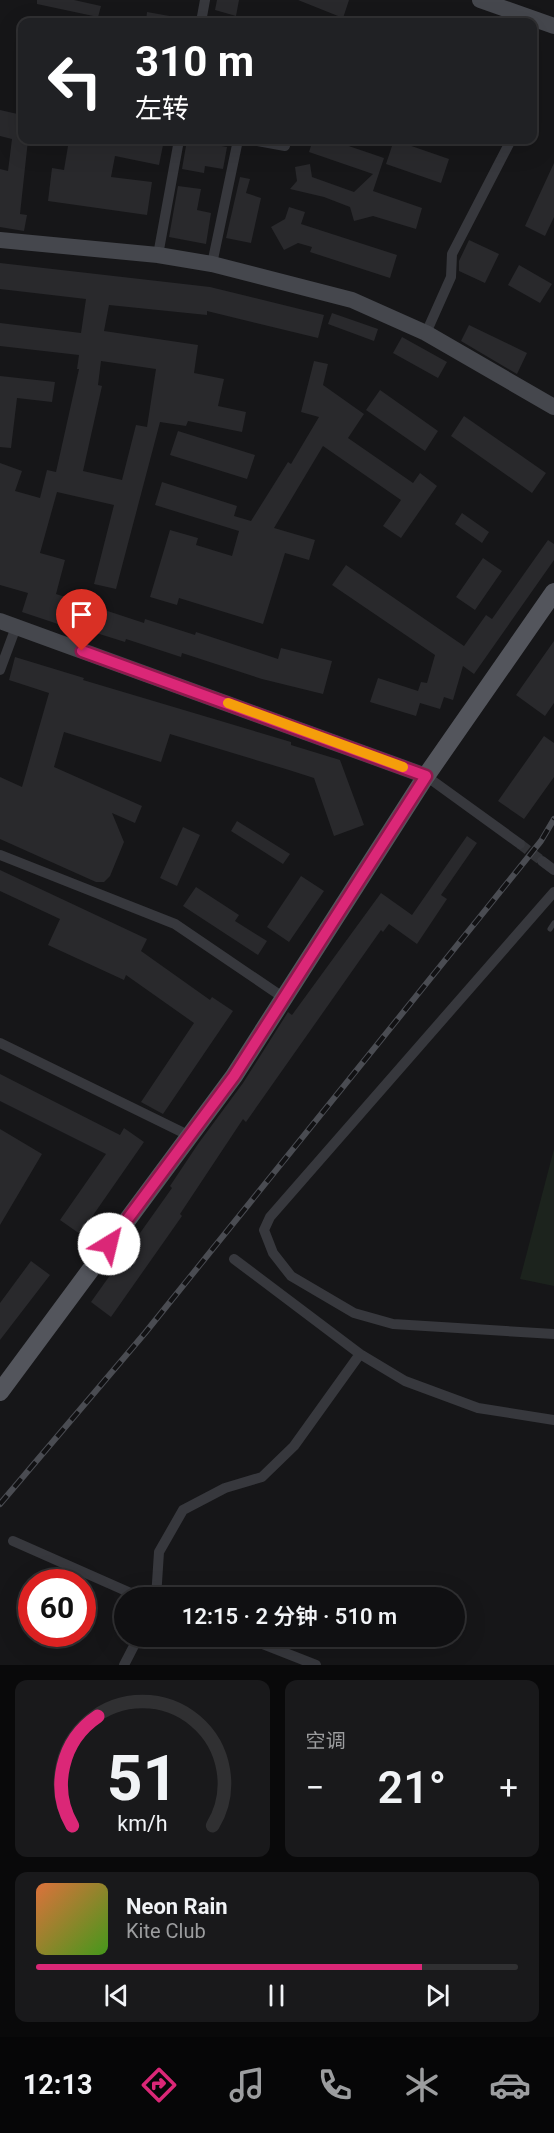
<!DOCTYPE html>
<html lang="zh">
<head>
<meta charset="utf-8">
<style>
	body { margin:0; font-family:Roboto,"Noto Sans SC",sans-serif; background:#19191b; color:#f1f3f6; height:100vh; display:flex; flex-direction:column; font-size:22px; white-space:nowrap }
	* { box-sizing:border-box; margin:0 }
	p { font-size:20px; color:#9c9d9f }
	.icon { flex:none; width:33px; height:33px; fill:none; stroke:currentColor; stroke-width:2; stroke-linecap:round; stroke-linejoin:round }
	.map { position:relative; height:1665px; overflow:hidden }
	.drawer { display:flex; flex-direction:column; gap:15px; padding:15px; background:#09090a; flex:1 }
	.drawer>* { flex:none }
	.banner { position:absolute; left:18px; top:18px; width:519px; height:126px; border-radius:12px; box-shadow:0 6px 24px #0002,0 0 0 2px #303032; background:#202124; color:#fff; overflow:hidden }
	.speed { position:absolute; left:18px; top:1569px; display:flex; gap:12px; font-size:30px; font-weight:700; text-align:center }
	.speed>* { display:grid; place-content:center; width:78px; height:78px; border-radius:50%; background:#101012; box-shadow:0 6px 24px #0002,0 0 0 2px #303032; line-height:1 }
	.speed .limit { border:9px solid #d22; background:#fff; color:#111 }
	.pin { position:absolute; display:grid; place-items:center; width:51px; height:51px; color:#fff; margin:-62px -26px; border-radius:50% 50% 50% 0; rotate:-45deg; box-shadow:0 0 6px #0007 }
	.pin .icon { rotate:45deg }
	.me { position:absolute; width:66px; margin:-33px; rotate:36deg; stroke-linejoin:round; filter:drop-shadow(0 0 4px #0008) }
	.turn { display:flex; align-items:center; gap:21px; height:126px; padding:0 18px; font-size:27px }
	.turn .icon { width:78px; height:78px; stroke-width:2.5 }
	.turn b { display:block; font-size:42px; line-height:51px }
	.big { font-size:45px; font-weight:600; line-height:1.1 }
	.drawer .card { flex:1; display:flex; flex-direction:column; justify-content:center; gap:9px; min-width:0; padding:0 21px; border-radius:12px; background:#19191b }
	.drawer .dial { align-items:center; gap:0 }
	.dial svg { height:156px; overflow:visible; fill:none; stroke:#303032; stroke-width:7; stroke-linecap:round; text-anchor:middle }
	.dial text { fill:#f1f3f6; stroke:none }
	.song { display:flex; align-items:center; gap:18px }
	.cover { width:72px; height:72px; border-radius:9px; background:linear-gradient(135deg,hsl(20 70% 55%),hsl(100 70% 35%)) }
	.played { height:6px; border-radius:3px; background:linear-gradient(90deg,#db2777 80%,#303032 80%) }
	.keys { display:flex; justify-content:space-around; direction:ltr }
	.heat { display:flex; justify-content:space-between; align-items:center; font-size:33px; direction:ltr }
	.drawer .tiles { flex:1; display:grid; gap:15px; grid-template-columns:1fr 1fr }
	.card:last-child { grid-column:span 2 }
	.trip { position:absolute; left:114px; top:1587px; width:351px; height:60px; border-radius:30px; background:#101012; box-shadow:0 6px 24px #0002,0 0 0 2px #303032; font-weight:600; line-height:60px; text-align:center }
	.tab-bar { display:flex; height:96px; justify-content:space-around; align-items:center; background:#060607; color:#9c9d9f }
	.tab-bar .icon { width:42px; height:42px }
	.tab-bar .active { color:#db2777 }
	.tab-bar b { font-size:27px; color:#f1f3f6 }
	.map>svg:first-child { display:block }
</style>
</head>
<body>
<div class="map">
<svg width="554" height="1665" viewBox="0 0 554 1665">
	<rect width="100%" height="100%" fill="#161618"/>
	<path fill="#1c231d" d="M554,1149V1286L520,1279Z"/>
	<path fill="#29292c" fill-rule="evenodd" d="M37,0H74L101,6L98,17L37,4Z
		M217,0H239L236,16L215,10Z
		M298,0H349L343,18Z
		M147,12L175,17L174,22H146Z
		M0,110L22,115V140H28L20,214L27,215L24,231L0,227V169L8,171L12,139L0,136Z
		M69,140H164L159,165L115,156L111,177L152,182L147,215L48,201L52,168L64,170Z
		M187,140L227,147L223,169L205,166L204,173L182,169Z
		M313,140H331L384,158L373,191L422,208L416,229L373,216L354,221L350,207L324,197L290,189L297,181L295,167L310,164L312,177L354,192L373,174L309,152Z
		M394,140L449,159L441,183L386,164Z
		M554,163V217L545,236L525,226Z
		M240,177L250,179L246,193L261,198L251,243L226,238Z
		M178,186L201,189L197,210L211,213L206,244L169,237Z
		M289,207L305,212L301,224L397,255L390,278L310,252L312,247L298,243L284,250L271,227L285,219Z
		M469,240L499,254L485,283L459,271V261Z
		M0,263L210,287L324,315L318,338L207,311V315L109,305L104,331L198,345L194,373L224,379L218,406L246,412L242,432L188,421L186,426L160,422L116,589L94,584L114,505L57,492L40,553L65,560L56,594L144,623L145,619L195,635L196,632L278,659L281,648L332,661L323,694L262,679L182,653L181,657L126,639L125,642L74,626L73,629L22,612L28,593L0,585V463L22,471L15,491L40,498L47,470L56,472L79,369H77L79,355L0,346V323L81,333L86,299L0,289ZM101,361L156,369L147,427L136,425L122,480L83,471L102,386L98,385Z
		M519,265L552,284L540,303L508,285Z
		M332,313L378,329L374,341L328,324Z
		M469,325L527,353L517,374L461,341Z
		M402,337L447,362L438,378L393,353Z
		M314,361L328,364L323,385L364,414L348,438L413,483L420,473L437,486L401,538L383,526L401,500L323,446L274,528L315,540L309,560L285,553L263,624L179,598L177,605L150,597L170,530L198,538L196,545L232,556L239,531L155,505L162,482L237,506L234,516L251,521L288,462L291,464L319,417L301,412Z
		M0,376L55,382L52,402L17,398L11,448L0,447Z
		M380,390L438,431L425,451L366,410Z
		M464,416L546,473L532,493L451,436Z
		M178,431L255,455L247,479L170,455Z
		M462,513L489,532L482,543L455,524Z
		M548,540L554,544V560L474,674L463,666L453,700L444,697L440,709L420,703L416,716L370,702L378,678L418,691L421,682L427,683L435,655L332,585L346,565L464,646L486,615L492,619Z
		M483,558L502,571L475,610L456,597Z
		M554,641V703L545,716L516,695Z
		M15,657L84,678L83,680L291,742V745L340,760L364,825L334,836L314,778L289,770L170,734L161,762L64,732L54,767L142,806L135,823L112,813L124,842L110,876L104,882H96L0,839V777L22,787L49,693L9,680Z
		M544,736L554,743V777L524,819L498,801Z
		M237,821L290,854L283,864L231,831Z
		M183,827L200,835L177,886L160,878Z
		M467,836L477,843L441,895L447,899L417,944L389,924L383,932L381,930L246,1122L243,1119L180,1214L182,1216L111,1317L91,1302L172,1188L170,1186L198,1144L243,1083L288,1012L292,1015L381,893L412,915Z
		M0,870L147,939L141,951L210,1000L212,997L233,1011L163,1114L141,1102L194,1023L126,975L124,980L48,945L60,919L0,891Z
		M301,876L324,891L289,942L267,927Z
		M196,887L239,915L235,921L267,941L258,955L183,906Z
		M0,1074L120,1135L124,1128L144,1142L80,1234L60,1220L106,1154L0,1101Z
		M0,1129L42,1154L0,1225Z
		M31,1261L50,1275L0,1340V1303Z"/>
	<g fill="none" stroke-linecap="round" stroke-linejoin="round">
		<path stroke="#333438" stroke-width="10" stroke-dasharray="10 5" stroke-linecap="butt" d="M520,844L542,861"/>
		<path stroke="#37383d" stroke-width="5" d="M550,929L554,923"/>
		<path stroke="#37383d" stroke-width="10" d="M201,22L205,0
			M251,140L285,146
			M158,255L179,140
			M212,264L238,140
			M426,333L451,277L452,254L511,140
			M0,670L16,627
			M426,776L520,844
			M0,855L175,924L284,998
			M542,861L554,870
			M554,892L270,1217L264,1230L273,1253L291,1276L354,1313L393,1324L554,1334
			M0,1043L190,1136
			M234,1259L360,1354L405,1381L478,1408L554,1420
			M13,1541L142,1598
			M156,1598L159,1552L183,1510L225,1488L262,1477L294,1446L360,1354
			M242,1636L316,1665
			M124,1665L139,1636"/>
		<path stroke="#45474d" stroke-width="16" d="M480,0L554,26
			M0,240L158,255L212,264L352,300L426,333L554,407
			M0,621L426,776"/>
		<path stroke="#53555c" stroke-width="18" d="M0,1392L234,1076L426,776L554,592"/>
		<g stroke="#4a4c52" stroke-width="6">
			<path id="rail" d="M0,1504L145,1333L541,841L554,819"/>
		</g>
		<use href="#rail" stroke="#111113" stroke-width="4" stroke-dasharray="11" stroke-linecap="butt"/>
	</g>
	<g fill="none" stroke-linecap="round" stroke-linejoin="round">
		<g stroke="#8e194d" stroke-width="15">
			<path id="route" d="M82,651L426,776L234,1076L109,1244"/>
		</g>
		<use href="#route" stroke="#db2777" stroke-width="10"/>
		<path stroke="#f59e0b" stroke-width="10" d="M228,703L403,767"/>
	</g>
</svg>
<div class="speed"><div class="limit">60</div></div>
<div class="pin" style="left:82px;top:651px;background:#d93025"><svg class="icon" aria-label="arrive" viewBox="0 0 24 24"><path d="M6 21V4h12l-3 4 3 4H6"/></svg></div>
<svg class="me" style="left:109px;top:1244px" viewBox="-20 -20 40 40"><circle r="19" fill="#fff"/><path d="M0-13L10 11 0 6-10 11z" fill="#db2777"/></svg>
<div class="trip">12:15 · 2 分钟 · 510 m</div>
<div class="banner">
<div class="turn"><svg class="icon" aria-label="left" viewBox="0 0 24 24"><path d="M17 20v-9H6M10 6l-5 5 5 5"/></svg><div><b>310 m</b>左转</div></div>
</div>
</div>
<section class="drawer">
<div class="tiles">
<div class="card dial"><svg viewBox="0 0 100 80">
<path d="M14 69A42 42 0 1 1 86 69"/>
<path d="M14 69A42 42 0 0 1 27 13" stroke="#db2777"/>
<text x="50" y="56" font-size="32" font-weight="700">51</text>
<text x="50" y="72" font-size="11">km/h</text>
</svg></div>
<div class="card"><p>空调</p>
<div class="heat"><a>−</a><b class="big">21°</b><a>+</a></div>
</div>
<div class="card">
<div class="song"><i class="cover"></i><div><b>Neon Rain</b><p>Kite Club</p></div></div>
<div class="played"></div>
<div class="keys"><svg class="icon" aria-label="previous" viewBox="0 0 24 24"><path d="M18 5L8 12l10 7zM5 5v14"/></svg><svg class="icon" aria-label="pause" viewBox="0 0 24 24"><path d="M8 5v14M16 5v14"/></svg><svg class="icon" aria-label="next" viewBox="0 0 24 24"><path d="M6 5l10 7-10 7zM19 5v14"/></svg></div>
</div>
</div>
</section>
<nav class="tab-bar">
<b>12:13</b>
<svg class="icon active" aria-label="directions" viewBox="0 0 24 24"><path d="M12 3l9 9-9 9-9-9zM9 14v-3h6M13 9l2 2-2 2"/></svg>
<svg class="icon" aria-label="music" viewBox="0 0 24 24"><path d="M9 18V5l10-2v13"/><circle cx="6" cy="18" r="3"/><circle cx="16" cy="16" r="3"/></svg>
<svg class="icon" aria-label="phone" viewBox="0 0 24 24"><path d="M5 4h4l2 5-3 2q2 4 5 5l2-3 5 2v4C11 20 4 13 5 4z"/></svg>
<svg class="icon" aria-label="climate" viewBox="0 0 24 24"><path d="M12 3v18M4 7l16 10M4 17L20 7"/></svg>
<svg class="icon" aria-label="car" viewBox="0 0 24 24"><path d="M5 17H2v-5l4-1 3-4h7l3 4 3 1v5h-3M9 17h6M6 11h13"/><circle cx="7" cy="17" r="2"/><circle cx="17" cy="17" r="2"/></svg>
</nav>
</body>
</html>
